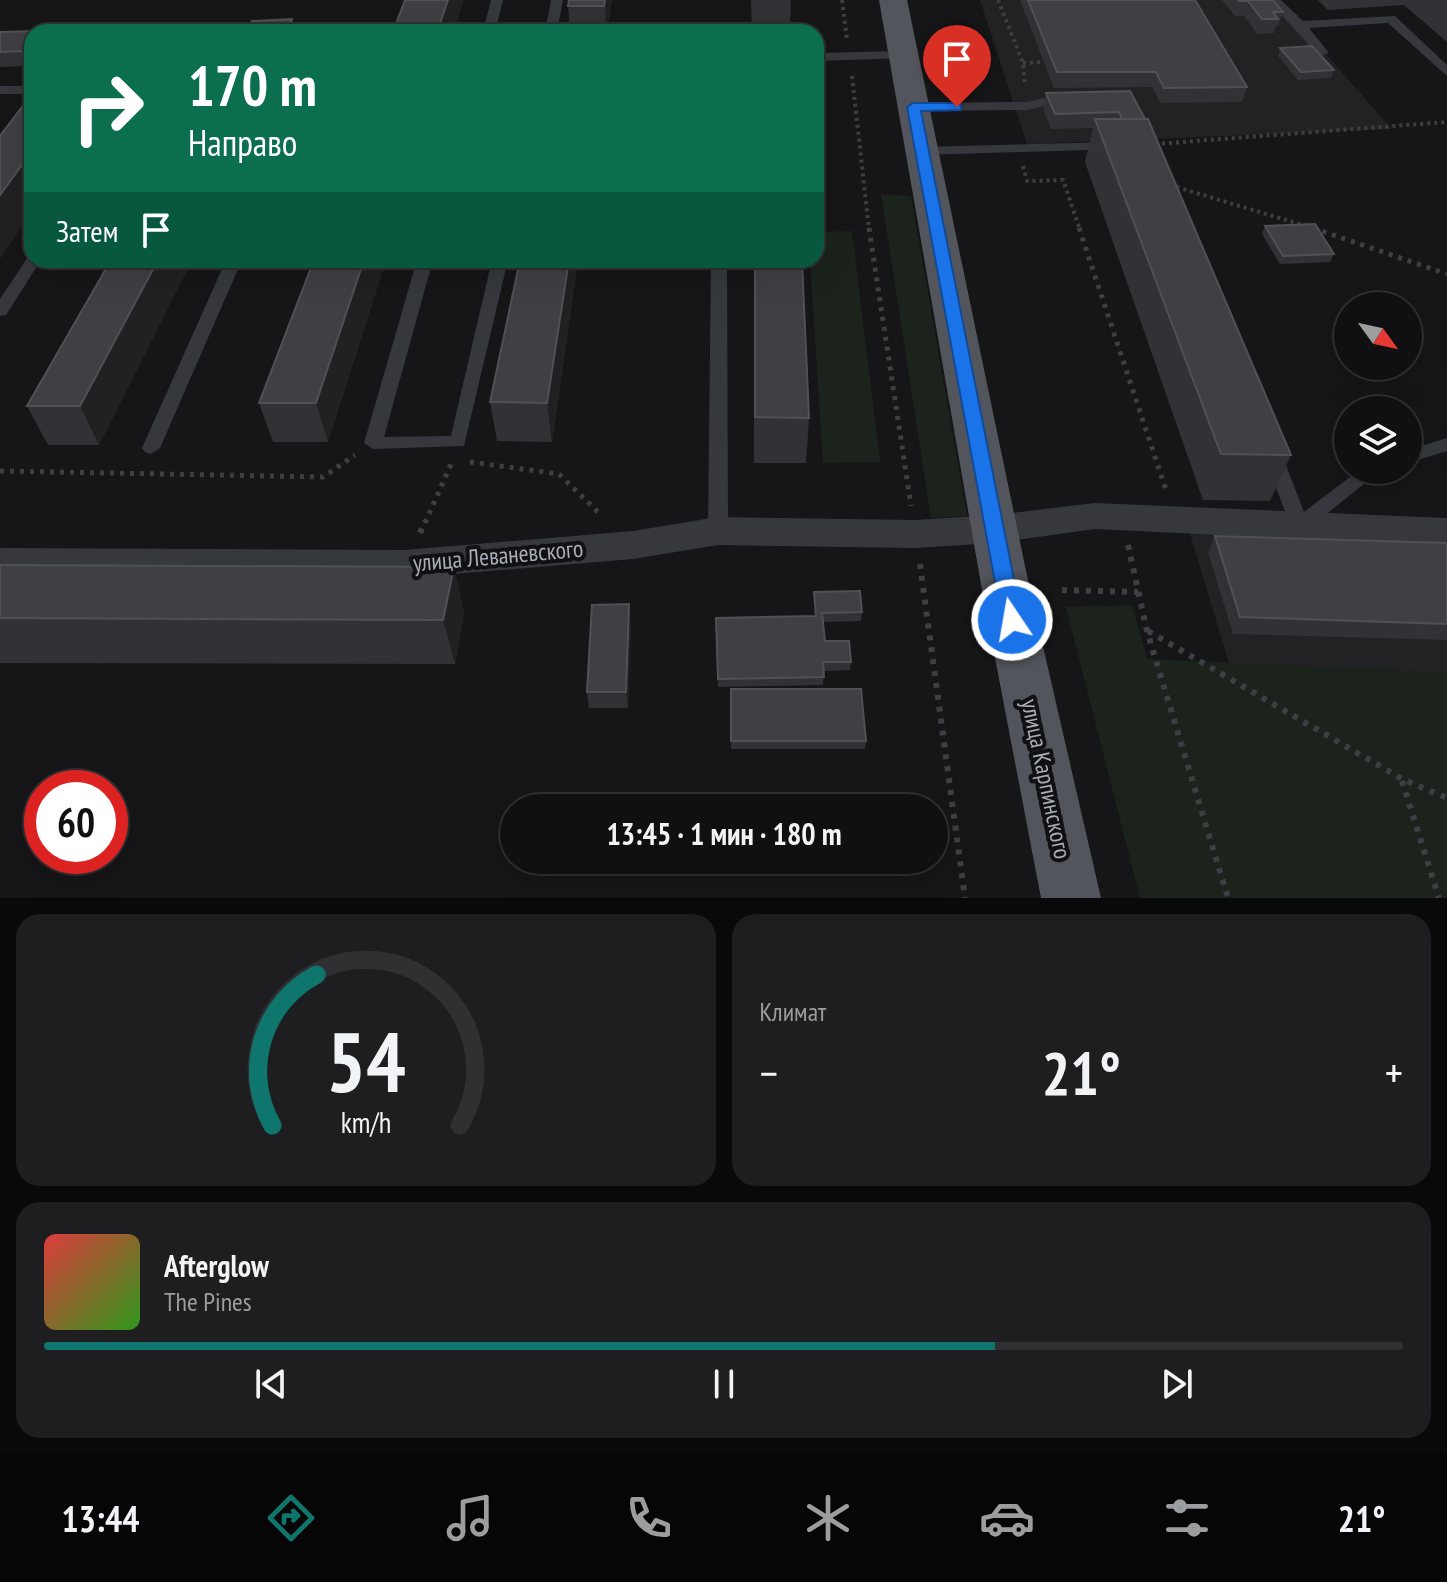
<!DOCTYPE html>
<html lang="ru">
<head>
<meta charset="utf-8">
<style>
	body { margin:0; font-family:"PT Sans Narrow",sans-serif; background:#1e1e20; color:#f1f3f6; height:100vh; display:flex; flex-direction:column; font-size:30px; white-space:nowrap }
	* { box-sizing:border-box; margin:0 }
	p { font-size:26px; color:#9c9d9f }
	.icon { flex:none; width:44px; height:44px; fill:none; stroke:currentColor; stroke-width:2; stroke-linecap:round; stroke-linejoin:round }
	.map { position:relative; height:898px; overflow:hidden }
	.drawer { display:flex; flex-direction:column; gap:16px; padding:16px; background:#09090a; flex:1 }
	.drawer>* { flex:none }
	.top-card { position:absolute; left:24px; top:24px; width:800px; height:244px; border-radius:24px; box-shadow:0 8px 32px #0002,0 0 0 2px #303032; background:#0b6e4f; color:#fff; overflow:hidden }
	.needle { width:52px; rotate:123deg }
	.controls { position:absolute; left:1334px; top:292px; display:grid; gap:16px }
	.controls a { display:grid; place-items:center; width:88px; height:88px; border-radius:50%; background:#101012; box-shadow:0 8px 32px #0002,0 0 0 2px #303032; font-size:40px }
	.speed { position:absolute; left:24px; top:770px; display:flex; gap:16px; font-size:40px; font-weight:700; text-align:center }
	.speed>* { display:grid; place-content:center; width:104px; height:104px; border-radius:50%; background:#101012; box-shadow:0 8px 32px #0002,0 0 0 2px #303032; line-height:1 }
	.speed .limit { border:12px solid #d22; background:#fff; color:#111 }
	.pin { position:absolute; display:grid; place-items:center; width:68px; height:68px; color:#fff; margin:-82px -34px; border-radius:50% 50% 50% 0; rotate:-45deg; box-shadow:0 0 8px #0007 }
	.pin .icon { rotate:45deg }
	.me { position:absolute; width:88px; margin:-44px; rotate:348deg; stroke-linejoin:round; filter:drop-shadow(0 0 6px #0008) }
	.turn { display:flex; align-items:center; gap:28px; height:168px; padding:0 32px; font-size:36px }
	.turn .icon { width:104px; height:104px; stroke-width:2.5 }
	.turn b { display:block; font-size:56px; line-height:68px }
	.then { display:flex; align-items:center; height:76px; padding:0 32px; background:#0003; gap:16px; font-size:30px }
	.big { font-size:60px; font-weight:700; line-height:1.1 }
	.drawer .tile { flex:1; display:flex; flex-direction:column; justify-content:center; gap:12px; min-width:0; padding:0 28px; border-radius:24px; background:#1e1e20 }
	.drawer .dial { align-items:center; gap:0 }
	.dial svg { height:208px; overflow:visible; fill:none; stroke:#303032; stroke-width:7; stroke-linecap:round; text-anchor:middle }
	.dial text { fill:#f1f3f6; stroke:none }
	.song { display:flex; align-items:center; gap:24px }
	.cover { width:96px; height:96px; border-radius:12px; background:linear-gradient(135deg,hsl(0 70% 55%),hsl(110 70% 35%)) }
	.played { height:8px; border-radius:4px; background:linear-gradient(90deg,#0f766e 70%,#303032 70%) }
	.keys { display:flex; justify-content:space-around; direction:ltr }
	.heat { display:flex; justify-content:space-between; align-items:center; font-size:44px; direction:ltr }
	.drawer .tiles { flex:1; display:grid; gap:16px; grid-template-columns:1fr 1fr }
	.tile:last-child { grid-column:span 2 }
	.trip { position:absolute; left:500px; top:794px; width:448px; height:80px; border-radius:40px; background:#101012; box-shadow:0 8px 32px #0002,0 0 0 2px #303032; font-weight:700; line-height:80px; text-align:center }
	.tabs { display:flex; height:128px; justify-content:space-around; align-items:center; background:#060607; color:#9c9d9f }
	.tabs .icon { width:56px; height:56px }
	.tabs .on { color:#0f766e }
	.tabs b { font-size:36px; color:#f1f3f6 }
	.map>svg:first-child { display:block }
</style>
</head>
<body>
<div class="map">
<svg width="1447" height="898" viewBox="0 0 1447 898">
	<rect width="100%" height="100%" fill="#161618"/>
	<path fill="#222225" d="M980,0H1278L1392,129L1027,144Z
		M1182,507L1447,521V673L1229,663Z"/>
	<path fill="#1c231d" d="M881,194L911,196L967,516L931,518Z
		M852,231L880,462L823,463L810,260H816V232Z
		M1132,605L1147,659L1447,673V898H1140L1066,607Z"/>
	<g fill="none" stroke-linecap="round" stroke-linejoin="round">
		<path stroke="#3d3f44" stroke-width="4" stroke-dasharray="3 4" stroke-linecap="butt" d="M842,0L847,39
			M998,0L1023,63L1025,86
			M1023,63L1044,62
			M852,76L869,230
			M1155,144L1447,122
			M1023,166L1027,181L1063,180L1080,230
			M1170,185L1319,230"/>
		<path stroke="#3d3f44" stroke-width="5" stroke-dasharray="4 6" stroke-linecap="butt" d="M869,228L911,506
			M1079,228L1166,490
			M1313,228L1447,274
			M470,462L559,474L602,516
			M0,471L323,477L355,455
			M425,523L452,462"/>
		<path stroke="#3d3f44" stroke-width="6" stroke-dasharray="5 7" stroke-linecap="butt" d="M420,533L425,521
			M1128,545L1147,631L1228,898
			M920,564L965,898
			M1062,590L1138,592
			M1148,631L1402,779L1447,798
			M1402,781L1439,898"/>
		<path fill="#37383d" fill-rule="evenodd" d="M491,0H503L495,32H483Z
			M551,0H563L557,32H545Z
			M1268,0H1281L1303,21L1395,16L1447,65V76L1388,23L1309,28L1329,53L1319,56Z
			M904,51L908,52V58L816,61V53Z
			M0,86H32V94H0Z
			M1066,93L1072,97L1071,100L1027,110L913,111L906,107L913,103L1027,102Z
			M1114,142L1121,146L1119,149L922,155L915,151L922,147Z
			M32,256V260H41L6,315L0,316V299L28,257Z
			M226,260H242L160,448L151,454L145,452L142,448Z
			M417,260H433L384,437L451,436L492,260H508L464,446L373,449L364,443Z
			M711,260H727L728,531L725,536H711L708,531Z
			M1447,438V451L1408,463V450Z
			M1273,449L1282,455L1304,512L1359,470H1381L1307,530H1293L1290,525L1264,455Z"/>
		<path fill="#37383d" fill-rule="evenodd" d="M1095,503L1447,518V546L1095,529L994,543L915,548L718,545L633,559L405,578L0,576V548L405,550L633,531L718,517L915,520L994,515Z"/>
		<path fill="#53555c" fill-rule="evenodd" d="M879,0H907L1030,590L1101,898H1041L982,590Z"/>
	</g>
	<path fill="#323236" d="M612,0L607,32H570L568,6Z
		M751,0H791L790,32H752Z
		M1020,0H1195L1247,87L1242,102L1160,103L1152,87L1054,88Z
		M1222,0H1273L1283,12L1278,26H1276L1274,33L1257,34L1244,16H1235Z
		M1318,0H1447V42L1404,5L1328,10Z
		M41,31V32H32V66L0,67V32Z
		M1280,48L1334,70L1331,78L1298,80L1278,56Z
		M1130,91L1291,455L1270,501L1203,500L1085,162L1093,128L1051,129L1043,109L1046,93Z
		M1265,226L1334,254L1330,262L1280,264L1262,234Z
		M111,260H192L99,445H48L27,406Z
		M314,260H386L328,442H273L259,403Z
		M520,260H578L552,442L497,441L490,402Z
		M754,260H802L809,418L806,463H754Z
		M1215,536L1447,543V640L1233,634L1208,552Z
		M0,565L454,567L464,612L455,664L0,663Z
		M814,592L862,612L861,621L823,622L825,641L851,662L850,670L824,671L823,685L718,687L716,618L815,616Z
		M631,621L628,708H589L587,692Z
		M731,689L866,741L865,749H731Z"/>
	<path fill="#212124" d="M448,0H464L454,32H437Z
		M605,0H612L607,32H606Z
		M292,19L295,32H287Z
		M32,43V64L27,51Z
		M32,151V212L0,259V195Z
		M158,260H192L99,445L80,406Z
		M364,260H386L328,442L316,403Z
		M569,260H578L552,442L547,403Z
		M454,567L464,612L455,664L443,620Z
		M629,604L631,621L628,708L626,692Z"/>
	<path fill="#3f3f44" stroke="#4f5156" stroke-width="2" d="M405,0H448L437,32H393Z
		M569,0H605L604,6H568Z
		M1028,0H1195L1247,87L1164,88L1156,72H1057Z
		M1238,0H1273L1283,12H1273L1278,19H1262L1248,1H1239Z
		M292,19L287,32H247L252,21Z
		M367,23L365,32H325L328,24Z
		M218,25L215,32H175L178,26Z
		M41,31L32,32V43L27,51L0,52V32Z
		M1312,46L1334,70L1301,72L1280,48Z
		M1130,91L1145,119H1122L1119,112L1055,114L1046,93Z
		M32,94V151L0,195V136Z
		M1095,119H1148L1291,455L1221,454Z
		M1315,224L1334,254L1283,256L1265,226Z
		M111,260H158L80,406H27Z
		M314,260H364L316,403H259Z
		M520,260H569L547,403L490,402Z
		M755,260H802L809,418L755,417Z
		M1215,536L1447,543V624L1240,617Z
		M0,565L454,567L443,620L0,618Z
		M860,591L862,612L822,613L825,641H849L851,662H823L824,677L718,679L716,618L816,616L814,592Z
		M629,604L626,692H587L592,605Z
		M731,689H861L866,741H731Z"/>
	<path fill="#1a73e8" stroke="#114b97" stroke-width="2" d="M957,103L961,105V110L921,111L1022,620L1019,626L1012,629L1005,626L1002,620L907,107L913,103Z"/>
	<g text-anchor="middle" stroke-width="8" stroke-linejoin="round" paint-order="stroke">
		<g font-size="24" fill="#a8adb8" stroke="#111113">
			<text transform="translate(498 556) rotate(-5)" y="8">улица Леваневского</text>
			<text transform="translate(1046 779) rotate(78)" y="8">улица Карпинского</text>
		</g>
	</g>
</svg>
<div class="controls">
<a><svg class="needle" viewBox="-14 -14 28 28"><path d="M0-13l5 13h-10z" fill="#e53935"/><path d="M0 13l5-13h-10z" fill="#9c9d9f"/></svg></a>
<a><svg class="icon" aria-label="layers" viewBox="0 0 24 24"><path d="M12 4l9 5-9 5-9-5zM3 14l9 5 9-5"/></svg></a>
</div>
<div class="speed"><div class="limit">60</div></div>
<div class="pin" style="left:957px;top:107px;background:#d93025"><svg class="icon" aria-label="arrive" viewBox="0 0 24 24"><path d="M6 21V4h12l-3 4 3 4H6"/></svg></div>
<svg class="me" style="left:1012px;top:620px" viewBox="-20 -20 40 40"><circle r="17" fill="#1a73e8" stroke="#fff" stroke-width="3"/><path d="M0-11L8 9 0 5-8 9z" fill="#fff"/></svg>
<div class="trip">13:45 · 1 мин · 180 m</div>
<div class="top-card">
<div class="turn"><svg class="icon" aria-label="right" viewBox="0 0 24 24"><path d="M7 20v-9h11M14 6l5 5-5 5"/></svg><div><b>170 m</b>Направо</div></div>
<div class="then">Затем<svg class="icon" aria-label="arrive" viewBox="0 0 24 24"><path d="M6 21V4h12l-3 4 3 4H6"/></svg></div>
</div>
</div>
<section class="drawer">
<div class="tiles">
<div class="tile dial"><svg viewBox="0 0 100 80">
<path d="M14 69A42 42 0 1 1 86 69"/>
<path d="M14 69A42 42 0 0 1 31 11" stroke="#0f766e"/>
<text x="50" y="56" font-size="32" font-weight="700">54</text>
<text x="50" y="72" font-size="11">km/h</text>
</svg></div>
<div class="tile"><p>Климат</p>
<div class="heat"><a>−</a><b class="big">21°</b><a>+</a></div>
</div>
<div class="tile">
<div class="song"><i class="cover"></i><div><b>Afterglow</b><p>The Pines</p></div></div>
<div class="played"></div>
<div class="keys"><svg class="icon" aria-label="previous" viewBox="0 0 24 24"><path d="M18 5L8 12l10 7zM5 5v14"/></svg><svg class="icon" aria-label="pause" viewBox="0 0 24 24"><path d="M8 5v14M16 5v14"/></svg><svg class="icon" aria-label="next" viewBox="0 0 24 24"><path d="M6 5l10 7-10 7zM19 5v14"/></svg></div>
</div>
</div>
</section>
<nav class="tabs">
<b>13:44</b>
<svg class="icon on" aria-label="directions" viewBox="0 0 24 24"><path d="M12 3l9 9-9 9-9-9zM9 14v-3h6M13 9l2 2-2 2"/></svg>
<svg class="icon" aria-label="music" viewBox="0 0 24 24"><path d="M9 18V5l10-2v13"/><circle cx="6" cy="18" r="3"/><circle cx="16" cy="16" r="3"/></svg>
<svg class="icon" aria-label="phone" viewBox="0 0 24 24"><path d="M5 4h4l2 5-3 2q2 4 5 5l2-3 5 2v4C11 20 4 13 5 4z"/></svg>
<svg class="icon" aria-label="climate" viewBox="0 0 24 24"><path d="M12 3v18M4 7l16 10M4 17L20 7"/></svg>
<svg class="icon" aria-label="car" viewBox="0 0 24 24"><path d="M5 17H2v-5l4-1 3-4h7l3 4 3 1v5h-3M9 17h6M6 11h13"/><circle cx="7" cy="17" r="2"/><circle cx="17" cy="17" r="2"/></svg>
<svg class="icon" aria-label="filters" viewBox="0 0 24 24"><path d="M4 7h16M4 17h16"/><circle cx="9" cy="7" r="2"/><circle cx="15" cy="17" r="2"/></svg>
<b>21°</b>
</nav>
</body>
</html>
